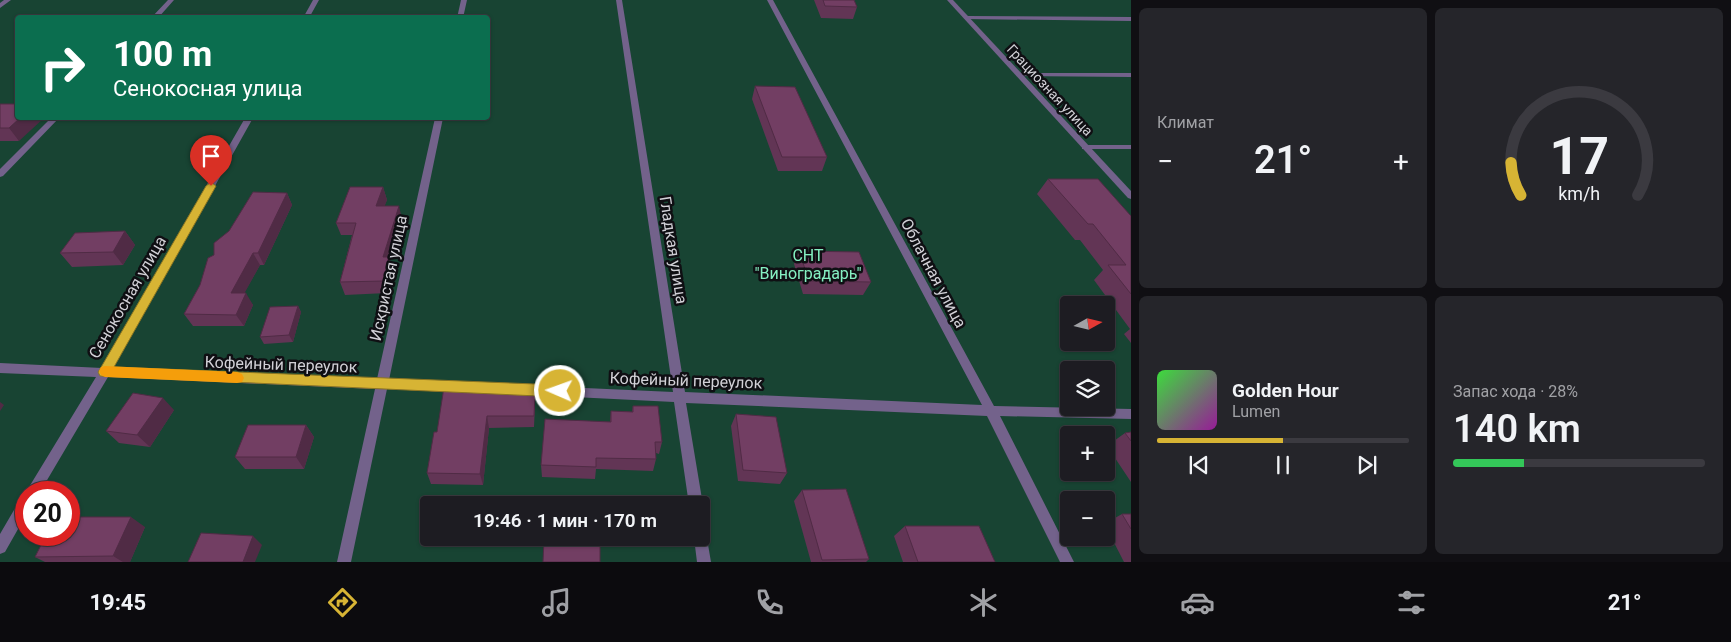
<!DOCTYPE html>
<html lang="ru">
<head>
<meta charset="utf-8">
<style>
	body { margin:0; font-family:Roboto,sans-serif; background:#25252a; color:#f1f3f6; height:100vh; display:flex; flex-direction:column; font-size:19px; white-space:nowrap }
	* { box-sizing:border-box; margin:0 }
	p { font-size:16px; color:#a0a1a5 }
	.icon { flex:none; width:28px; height:28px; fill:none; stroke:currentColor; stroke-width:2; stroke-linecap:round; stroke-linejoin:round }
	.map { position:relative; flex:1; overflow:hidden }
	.drawer { display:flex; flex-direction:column; gap:8px; padding:8px; background:#100f13; width:600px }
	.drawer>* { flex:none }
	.hud { position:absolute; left:15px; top:15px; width:475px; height:105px; border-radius:5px; box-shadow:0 1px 4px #0004,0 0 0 1px #3b3a40; background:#0b6e4f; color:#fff; overflow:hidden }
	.needle { width:32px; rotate:82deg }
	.controls { position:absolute; left:1060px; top:296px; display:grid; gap:10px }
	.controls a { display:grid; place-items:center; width:55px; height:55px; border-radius:5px; background:#1d1c22; box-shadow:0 1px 4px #0004,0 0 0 1px #3b3a40; font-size:25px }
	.speed { position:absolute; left:15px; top:481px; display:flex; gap:10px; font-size:25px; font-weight:700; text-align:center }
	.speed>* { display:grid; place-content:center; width:65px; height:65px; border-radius:50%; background:#1d1c22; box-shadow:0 1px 4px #0004,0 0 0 1px #3b3a40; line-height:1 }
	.speed .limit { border:8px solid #d22; background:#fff; color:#111 }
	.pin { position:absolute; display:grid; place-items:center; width:42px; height:42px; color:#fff; margin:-51px -21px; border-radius:50% 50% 50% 0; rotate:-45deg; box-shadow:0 0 5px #0007 }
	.pin .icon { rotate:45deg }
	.me { position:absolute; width:55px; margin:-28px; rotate:272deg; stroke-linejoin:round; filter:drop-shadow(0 0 4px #0008) }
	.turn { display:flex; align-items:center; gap:18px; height:105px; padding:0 15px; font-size:22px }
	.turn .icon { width:65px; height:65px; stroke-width:2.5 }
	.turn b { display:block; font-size:35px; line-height:42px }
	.big { font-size:38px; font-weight:600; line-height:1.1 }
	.drawer .widget { flex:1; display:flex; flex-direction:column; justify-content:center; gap:8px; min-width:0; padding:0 18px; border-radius:8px; background:#25252a }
	.drawer .dial { align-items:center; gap:0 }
	.dial svg { height:130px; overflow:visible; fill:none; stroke:#3b3a40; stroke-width:7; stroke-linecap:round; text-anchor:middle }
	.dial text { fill:#f1f3f6; stroke:none }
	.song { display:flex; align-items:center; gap:15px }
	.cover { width:60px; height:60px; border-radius:8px; background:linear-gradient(135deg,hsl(120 70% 55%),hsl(300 70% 35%)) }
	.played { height:5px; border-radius:2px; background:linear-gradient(90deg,#d7b434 50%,#3b3a40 50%) }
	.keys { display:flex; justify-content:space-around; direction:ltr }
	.heat { display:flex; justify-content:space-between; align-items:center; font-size:28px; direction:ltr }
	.charge { height:8px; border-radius:4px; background:linear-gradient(90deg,#34c759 28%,#3b3a40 0) }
	.drawer .tiles { flex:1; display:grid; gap:8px; grid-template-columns:repeat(2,1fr) }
	.trip { position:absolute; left:420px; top:496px; width:290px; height:50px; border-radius:5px; background:#1d1c22; box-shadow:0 1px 4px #0004,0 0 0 1px #3b3a40; font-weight:600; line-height:50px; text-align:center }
	.dock { display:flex; height:80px; justify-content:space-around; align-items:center; background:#0c0b0e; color:#a0a1a5 }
	.dock .icon { width:35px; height:35px }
	.dock .current { color:#d7b434 }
	.dock b { font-size:22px; color:#f1f3f6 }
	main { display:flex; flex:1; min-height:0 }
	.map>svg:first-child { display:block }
</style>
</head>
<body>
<main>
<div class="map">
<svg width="1131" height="562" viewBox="0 0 1131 562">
	<rect width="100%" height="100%" fill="#27252e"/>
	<path fill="#184433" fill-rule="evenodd" d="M0,0H1131V562H0ZM18,18H488V118H18ZM1069,305H1106V342H1069ZM1069,370H1106V408H1069ZM1069,435H1106V472H1069ZM26,492H69V535H26ZM1069,500H1106V538H1069ZM429,505H701V538H429Z"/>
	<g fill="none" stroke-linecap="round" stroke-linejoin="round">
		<path fill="#73628b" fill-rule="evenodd" d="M4,0H11L0,8V3Z
			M168,0H174L158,18H151Z
			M313,0H319L309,18H303Z
			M461,0H467L463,18H457Z
			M616,0H622L685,392L982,405L767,0H773L994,406L1131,409V419L1000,416L1074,562H1060L987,416L686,403L703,505L701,508V505H689L674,402L491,393L489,389L491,385L495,384L673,392Z
			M967,16L1131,17V21L965,19L964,18Z
			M1019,73H1131V77L1017,76V74Z
			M51,118H59L3,176L0,177V169Z
			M245,118H253L113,368L377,379L435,118H443L389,380L471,383L475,384L477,388L475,392L471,393L387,389L351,562H337L375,389L108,377L40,492H26L96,377L0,373V363L102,368Z
			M1082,145H1131V149H1082Z
			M26,496V515L5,552L0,554V534L21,498Z
			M701,531L706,533L711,562H697L694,538H701Z"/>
		<path fill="#73628b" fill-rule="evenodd" d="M947,0H953L1131,191V199L1128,198Z"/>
	</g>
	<path fill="#623555" d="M814,0H854L857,7L853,19L821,18Z
		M755,86L827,157L822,171H778L752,99Z
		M0,104L19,141H0Z
		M1048,179L1131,216V343L1124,334L1130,329L1094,280L1103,270L1080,240H1075L1037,194Z
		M383,187L387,200L384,206L402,219L390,261L392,269L387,293L345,295L340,282L352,235H341L336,223Z
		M287,193L292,205L264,265H260L244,293L253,305L244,326H193L184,314L200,285L214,255Z
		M125,231L135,245L123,265L72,267L60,253Z
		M799,251L871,282L863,295L803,294L794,264Z
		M298,306L301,312L293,342L264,344L260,337Z
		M509,393H535V405L534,427L489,428L483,485L431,484L427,473L437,432Z
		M633,406L662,442L659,454L656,453V459L653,471L596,469L595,479L542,477L541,465L610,422L611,411L632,412Z
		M174,410L150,447L119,443L106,431Z
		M736,414L787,473L780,484L738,481L731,426Z
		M306,425L314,437L304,469H245L235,457Z
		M1131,432V482L1107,446L1125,433Z
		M802,490L869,559L866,562H811L794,501Z
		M1122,514H1131V562H1124L1106,527V523Z
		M905,526L995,562H903L894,536Z
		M145,527L130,562H45L35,557Z"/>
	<path fill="#502b45" d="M20,118H44L19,141L9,128Z
		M383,187L387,200L380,219L376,206Z
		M287,193L292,205L264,265L258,253Z
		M399,206L402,219L390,261L392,269L387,293L383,281V257Z
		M125,231L135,245L123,265L113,252Z
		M253,253L260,265L238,305L231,293Z
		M246,293L253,305L244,326L236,315Z
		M298,306L301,312L293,342L289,335Z
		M163,398L174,410L150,447L137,435Z
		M0,402L4,405L0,411Z
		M487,416L489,428L483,485L480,474Z
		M306,425L314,437L304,469L296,457Z
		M131,517L145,527L130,562H123L113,556Z
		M253,536L262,545L255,562H243Z"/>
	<path fill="#723e63" stroke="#502b45" d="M823,0H854L857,7L825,6Z
		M755,86L795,87L827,157H782Z
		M0,104H18V118H20L9,128H0Z
		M1048,179H1098L1131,216V294L1108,265H1126L1093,224H1088Z
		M350,187H383L376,206H399L383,257H389L383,281L340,282L356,223H336Z
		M253,192L287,193L258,253H253L231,293H246L236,315L184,314L200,285L208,258L214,255V243L229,231Z
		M125,231L113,252L60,253L75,233Z
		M799,251L859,252L871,282L809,281Z
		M298,306L289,335L260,337L270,307Z
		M508,386V393H535L534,416H487L480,474L427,473L434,432H437L444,387Z
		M133,393L163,398L137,435L106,431Z
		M633,406H658L662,442H655L656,459L596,458V467L541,465L545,419L611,422V411L633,412Z
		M736,414L776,417L787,473L743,470Z
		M248,425H306L296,457H235Z
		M1131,432V441L1125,433Z
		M846,489L869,559L822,560L802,490Z
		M1122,514H1131V529Z
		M69,517H131L113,556L35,557L46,535H69Z
		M905,526H979L995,562H918Z
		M201,533L253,536L243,562H188Z
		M544,538H600V562H543Z"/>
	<path fill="#d7b434" stroke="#8c7522" d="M211,182L216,186L114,367L560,385L564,387L566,391L564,395L560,397L100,376L98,372L100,369L206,186Z"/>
	<path fill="#f59e0b" d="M105,366L237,372L242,374L244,378L242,382L237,383L105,377L101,375L99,371L101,367Z"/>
	<g text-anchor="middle" stroke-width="5" stroke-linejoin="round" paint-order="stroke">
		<g font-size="14" fill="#d2d1d7" stroke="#0f0f13">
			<text transform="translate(1050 90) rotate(47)" y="5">Грациозная улица</text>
		</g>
		<g font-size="16" fill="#d2d1d7" stroke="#0f0f13">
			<text transform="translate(674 250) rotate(81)" y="6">Гладкая улица</text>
			<text transform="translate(934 273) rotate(62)" y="6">Облачная улица</text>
			<text transform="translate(388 278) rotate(-78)" y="6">Искристая улица</text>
			<text transform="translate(127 297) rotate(-60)" y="6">Сенокосная улица</text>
			<text transform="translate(281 364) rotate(2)" y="6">Кофейный переулок</text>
			<text transform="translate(686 380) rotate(2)" y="6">Кофейный переулок</text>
		</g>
		<g font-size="16" fill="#85f0c2" stroke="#0f0f13">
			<text x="808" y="261">СНТ<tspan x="808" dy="18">"Виноградарь"</tspan></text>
		</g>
	</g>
</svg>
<div class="controls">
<a><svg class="needle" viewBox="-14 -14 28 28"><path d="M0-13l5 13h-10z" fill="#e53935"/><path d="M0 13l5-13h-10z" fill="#a0a1a5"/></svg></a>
<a><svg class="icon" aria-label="layers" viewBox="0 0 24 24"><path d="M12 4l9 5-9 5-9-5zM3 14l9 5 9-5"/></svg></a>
<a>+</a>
<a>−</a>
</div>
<div class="speed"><div class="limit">20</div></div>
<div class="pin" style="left:211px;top:186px;background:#d93025"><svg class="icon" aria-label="arrive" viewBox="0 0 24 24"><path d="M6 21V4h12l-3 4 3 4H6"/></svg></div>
<svg class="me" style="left:560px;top:391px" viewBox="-20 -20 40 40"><circle r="17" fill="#d7b434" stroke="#fff" stroke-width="3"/><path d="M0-11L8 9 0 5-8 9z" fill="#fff"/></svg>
<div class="trip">19:46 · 1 мин · 170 m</div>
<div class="hud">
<div class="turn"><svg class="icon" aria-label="right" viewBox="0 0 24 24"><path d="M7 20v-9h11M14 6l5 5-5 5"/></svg><div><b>100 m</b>Сенокосная улица</div></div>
</div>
</div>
<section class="drawer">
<div class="tiles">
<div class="widget"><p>Климат</p>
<div class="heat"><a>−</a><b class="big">21°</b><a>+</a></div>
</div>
<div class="widget dial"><svg viewBox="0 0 100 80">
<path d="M14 69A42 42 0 1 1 86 69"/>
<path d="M14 69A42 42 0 0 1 8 49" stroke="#d7b434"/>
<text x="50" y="56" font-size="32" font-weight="700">17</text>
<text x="50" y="72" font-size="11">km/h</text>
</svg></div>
<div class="widget">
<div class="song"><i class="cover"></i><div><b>Golden Hour</b><p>Lumen</p></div></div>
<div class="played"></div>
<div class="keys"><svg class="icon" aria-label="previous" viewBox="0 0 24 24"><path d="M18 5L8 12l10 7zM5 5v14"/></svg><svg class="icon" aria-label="pause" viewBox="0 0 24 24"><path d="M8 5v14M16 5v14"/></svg><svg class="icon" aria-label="next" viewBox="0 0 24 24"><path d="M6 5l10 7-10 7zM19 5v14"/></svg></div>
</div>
<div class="widget"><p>Запас хода · 28%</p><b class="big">140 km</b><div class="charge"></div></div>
</div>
</section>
</main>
<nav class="dock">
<b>19:45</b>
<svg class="icon current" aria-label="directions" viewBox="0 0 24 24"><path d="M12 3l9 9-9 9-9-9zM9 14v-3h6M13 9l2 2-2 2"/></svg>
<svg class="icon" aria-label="music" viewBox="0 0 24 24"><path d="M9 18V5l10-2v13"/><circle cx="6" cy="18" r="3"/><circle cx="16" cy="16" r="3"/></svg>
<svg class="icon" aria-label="phone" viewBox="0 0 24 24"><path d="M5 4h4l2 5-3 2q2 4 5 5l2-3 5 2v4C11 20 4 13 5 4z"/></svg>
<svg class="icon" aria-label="climate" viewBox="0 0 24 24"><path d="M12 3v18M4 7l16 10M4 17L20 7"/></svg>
<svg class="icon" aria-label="car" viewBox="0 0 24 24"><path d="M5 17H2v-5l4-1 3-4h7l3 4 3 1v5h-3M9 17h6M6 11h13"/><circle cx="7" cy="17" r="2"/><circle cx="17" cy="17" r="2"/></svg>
<svg class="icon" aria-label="filters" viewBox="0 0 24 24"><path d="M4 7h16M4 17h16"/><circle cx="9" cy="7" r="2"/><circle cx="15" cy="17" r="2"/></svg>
<b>21°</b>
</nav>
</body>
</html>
